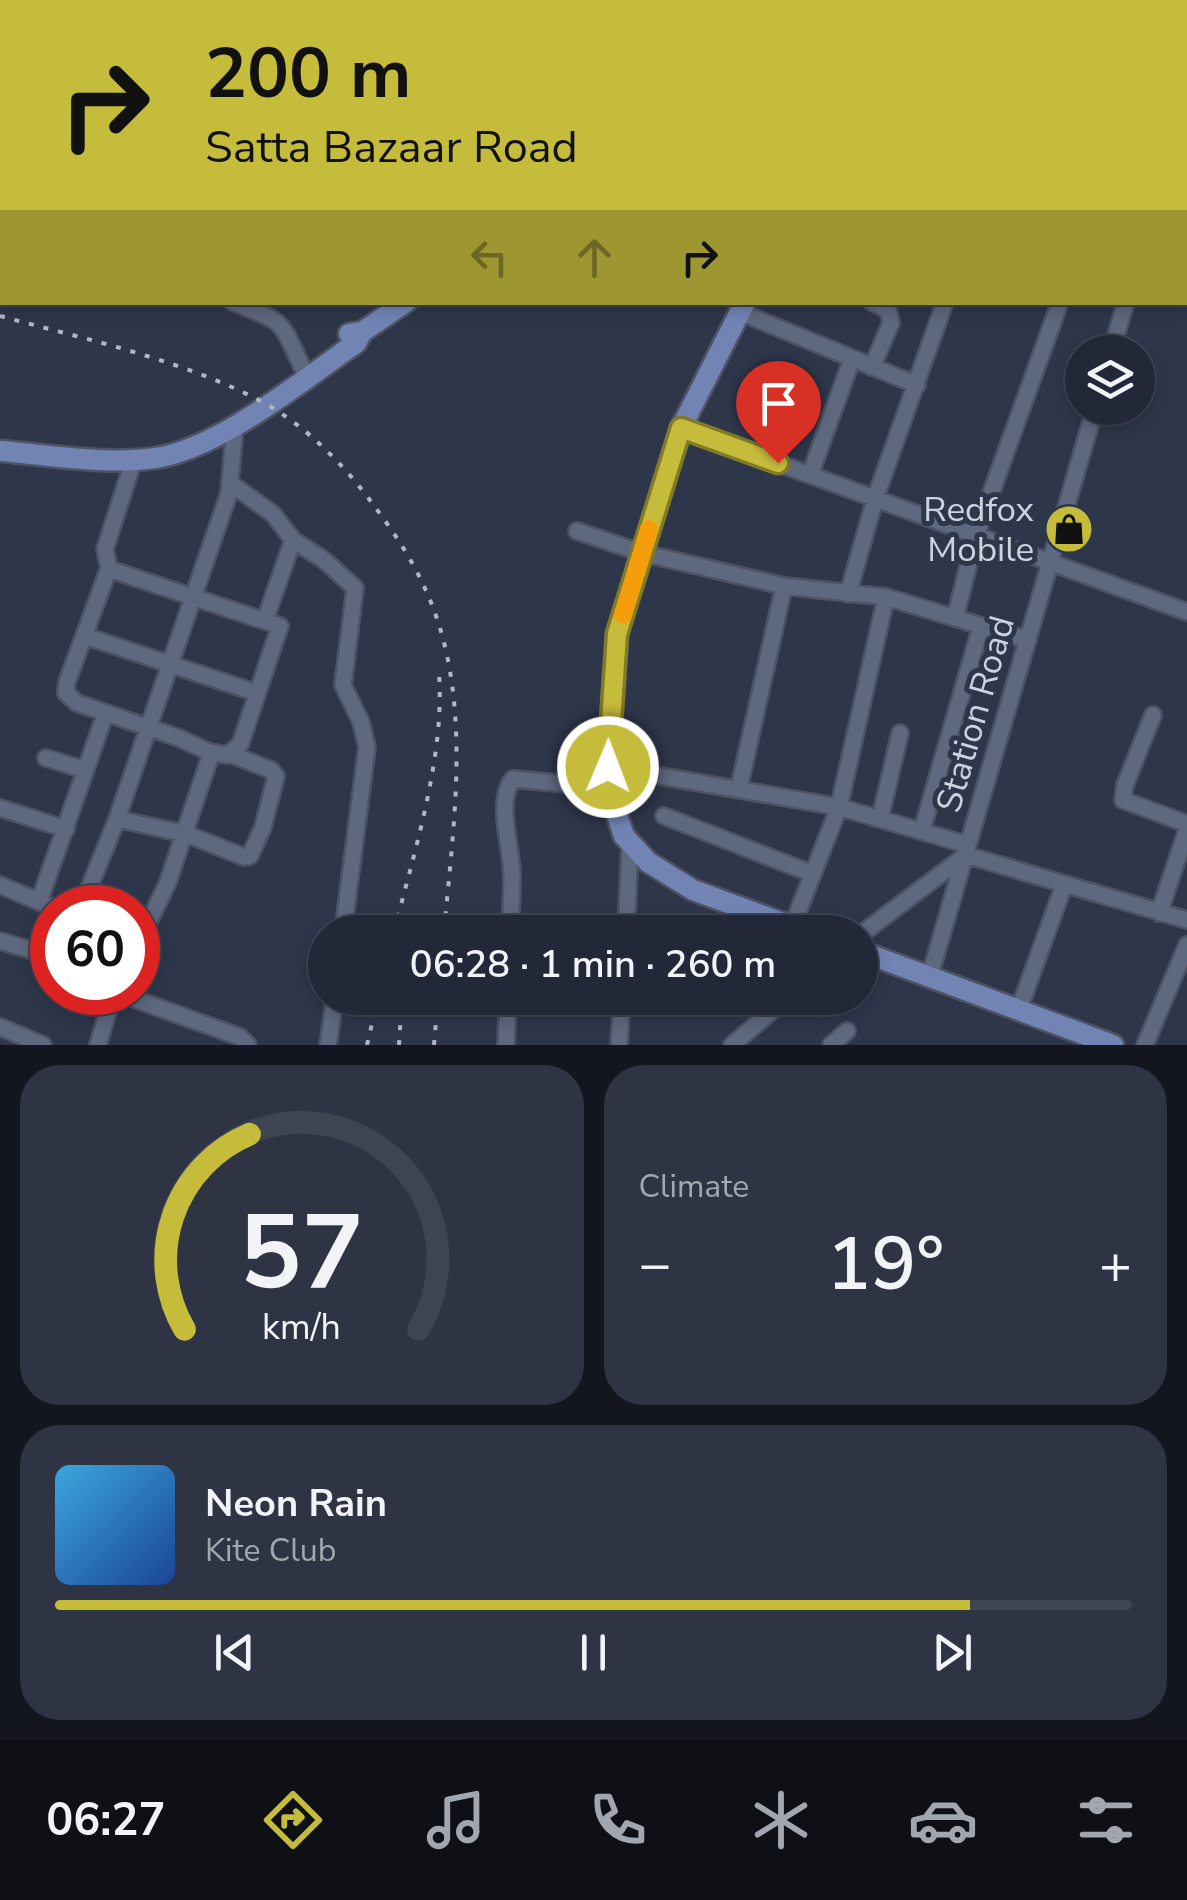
<!DOCTYPE html>
<html lang="en">
<head>
<meta charset="utf-8">
<style>
	body { margin:0; font-family:"Nunito Sans",sans-serif; background:#2e3443; color:#f1f3f6; height:100vh; display:flex; flex-direction:column; font-size:38px; white-space:nowrap }
	* { box-sizing:border-box; margin:0 }
	p { font-size:32px; color:#a2a6ae }
	.icon { flex:none; width:55px; height:55px; fill:none; stroke:currentColor; stroke-width:2; stroke-linecap:round; stroke-linejoin:round }
	.map { position:relative; height:1045px; overflow:hidden }
	.drawer { display:flex; flex-direction:column; gap:20px; padding:20px; background:#13161f; flex:1 }
	.drawer>* { flex:none }
	.top-card { position:absolute; left:0px; top:0px; width:1188px; height:305px; box-shadow:0 5px 15px #0003,0 0 0 2px #3f4453; background:#c6bc3c; color:#111; overflow:hidden }
	.fabs { position:absolute; left:1065px; top:335px; display:grid; gap:20px }
	.fabs a { display:grid; place-items:center; width:90px; height:90px; border-radius:50%; background:#222838; box-shadow:0 5px 15px #0003,0 0 0 2px #3f4453; font-size:50px }
	.speed { position:absolute; left:30px; top:885px; display:flex; gap:20px; font-size:50px; font-weight:700; text-align:center }
	.speed>* { display:grid; place-content:center; width:130px; height:130px; border-radius:50%; background:#222838; box-shadow:0 5px 15px #0003,0 0 0 2px #3f4453; line-height:1 }
	.speed .limit { border:15px solid #d22; background:#fff; color:#111 }
	.pin { position:absolute; display:grid; place-items:center; width:85px; height:85px; color:#fff; margin:-102px -42px; border-radius:50% 50% 50% 0; rotate:-45deg; box-shadow:0 0 10px #0007 }
	.pin .icon { rotate:45deg }
	.me { position:absolute; width:110px; margin:-55px; rotate:1deg; stroke-linejoin:round; filter:drop-shadow(0 0 8px #0008) }
	.turn { display:flex; align-items:center; gap:35px; height:210px; padding:0 40px; font-size:45px }
	.turn .icon { width:130px; height:130px; stroke-width:2.5 }
	.turn b { display:block; font-size:70px; line-height:85px }
	.lanes { display:flex; align-items:center; height:95px; padding:0 40px; background:#0003; justify-content:center; gap:50px; direction:ltr }
	.lanes .off { opacity:.35 }
	.big { font-size:75px; font-weight:600; line-height:1.1 }
	.drawer .tile { flex:1; display:flex; flex-direction:column; justify-content:center; gap:15px; min-width:0; padding:0 35px; border-radius:40px; background:#2e3443 }
	.drawer .dial { align-items:center; gap:0 }
	.dial svg { height:260px; overflow:visible; fill:none; stroke:#3f4453; stroke-width:7; stroke-linecap:round; text-anchor:middle }
	.dial text { fill:#f1f3f6; stroke:none }
	.song { display:flex; align-items:center; gap:30px }
	.cover { width:120px; height:120px; border-radius:15px; background:linear-gradient(135deg,hsl(200 70% 55%),hsl(220 70% 35%)) }
	.played { height:10px; border-radius:5px; background:linear-gradient(90deg,#c6bc3c 85%,#3f4453 85%) }
	.keys { display:flex; justify-content:space-around; direction:ltr }
	.heat { display:flex; justify-content:space-between; align-items:center; font-size:55px; direction:ltr }
	.drawer .tiles { flex:1; display:grid; gap:20px; grid-template-columns:1fr 1fr }
	.tile:last-child { grid-column:span 2 }
	.trip { position:absolute; left:308px; top:915px; width:570px; height:100px; border-radius:50px; background:#222838; box-shadow:0 5px 15px #0003,0 0 0 2px #3f4453; font-weight:600; line-height:100px; text-align:center }
	.tab-bar { display:flex; height:160px; justify-content:space-around; align-items:center; background:#0e1016; color:#a2a6ae }
	.tab-bar .icon { width:70px; height:70px }
	.tab-bar .active { color:#c6bc3c }
	.tab-bar b { font-size:45px; color:#f1f3f6 }
	.map>svg:first-child { display:block }
</style>
</head>
<body>
<div class="map">
<svg width="1187" height="1045" viewBox="0 0 1187 1045">
	<rect width="100%" height="100%" fill="#2e364a"/>
	<path fill="#6b6513" d="M0,0H138L2,2V74Z"/>
	<g fill="none" stroke-linecap="round" stroke-linejoin="round">
		<g stroke="#4d5364" stroke-width="20">
			<path id="minor" d="M1086,0L1087,2
				M171,2V0
				M449,2L450,0
				M529,2L530,0
				M1167,2L1168,0
				M1185,97H1187
				M0,106L2,107
				M1185,134L1187,135
				M1185,291H1187
				M233,302C284,323 279,317 302,367
				M872,302L888,310L891,323L872,367
				M740,312L917,385
				M1111,352L1126,302
				M681,428L1187,612
				M134,459L105,549L109,568L67,682L66,693L77,703L179,738L209,752L210,757L168,882L138,944
				M810,475L852,359
				M230,483L273,514L293,540L324,560L355,588L343,685L361,722L367,747L343,932
				M577,531L642,553L784,586L886,597L1028,640
				M109,569L280,626L240,745L227,755L209,752
				M848,594L875,499L945,302
				M955,618L976,535L1060,302
				M265,620L293,540
				M85,636L257,693
				M1153,715L1125,785L1123,800L1187,824
				M46,758L85,770
				M608,767L839,807L968,845
				M739,788L784,586
				M0,808L66,829
				M664,816L813,874
				M117,819L186,834L244,857L250,856L263,827L276,776L271,770L230,754
				M880,819L900,733
				M922,830L981,627
				M0,885L54,908
				M39,902L105,715
				M81,908L117,819L229,493L235,425
				M1159,913L1187,830
				M792,927L839,807L886,597
				M510,932C511,913 512,894 512,875C512,848 495,802 513,779L611,788
				M626,932L630,847
				M860,935L966,855L1187,920
				M0,941L52,956
				M929,979L1095,408
				M1019,1009L1064,885
				M0,1027L43,1045
				M98,1045L112,998L118,993L240,1037L248,1045
				M328,1045L335,998
				M506,1045L508,998
				M619,1045L622,998
				M732,1045L787,998
				M831,1045L847,1031
				M1145,1045L1187,945"/>
		</g>
		<g stroke="#4d5364" stroke-width="25">
			<path id="major" d="M709,0L713,2
				M598,2L600,0
				M846,2L847,0
				M745,302L681,428L617,634L608,767L614,806L624,836L648,862L693,890L807,932
				M349,334L362,332L406,302
				M0,451C50,455 106,465 155,458C219,449 303,380 356,343L362,332
				M860,951L1113,1045"/>
		</g>
		<use href="#minor" stroke="#5e687e" stroke-width="15"/>
		<use href="#major" stroke="#7184b4" stroke-width="20"/>
		<path stroke="#b1b7c5" stroke-width="4" stroke-dasharray="5 10" stroke-linecap="butt" d="M0,316C85,339 174,358 253,397C300,420 342,462 372,503C390,527 408,553 421,580C475,688 454,817 444,932
			M394,932C414,852 445,757 439,673
			M367,1045L378,998
			M399,1045L402,998
			M434,1045L438,998"/>
	</g>
	<g fill="none" stroke-linecap="round" stroke-linejoin="round">
		<g stroke="#817a27" stroke-width="25">
			<path id="route" d="M608,767L617,634L681,428L778,463"/>
		</g>
		<use href="#route" stroke="#c6bc3c" stroke-width="18"/>
		<path stroke="#f59e0b" stroke-width="18" d="M623,615L649,529"/>
	</g>
	<defs>
		<g id="shop-disc" transform="scale(2.5)"><circle r="9.5" fill="#c6bc3c" stroke="#2e364a"/><path d="M-5-2.5h2.3a2.7 3.5 0 0 1 5.4 0H5L5.5 6h-11ZM-1.5-2.5h3a1.5 2.3 0 0 0-3 0Z" fill="#111"/></g>
	</defs>
	<g fill-rule="evenodd">
		<use href="#shop-disc" x="1069" y="529"/>
	</g>
	<g text-anchor="middle" stroke-width="10" stroke-linejoin="round" paint-order="stroke">
		<g font-size="35" fill="#cdd2df" stroke="#2e364a" text-anchor="end">
			<text x="1034" y="521">Redfox<tspan x="1034" dy="40">Mobile</tspan></text>
		</g>
		<g font-size="35" fill="#cdd2df" stroke="#2e364a">
			<text transform="translate(975 714) rotate(-74)" y="12">Station Road</text>
		</g>
	</g>
</svg>
<div class="fabs">
<a><svg class="icon" aria-label="layers" viewBox="0 0 24 24"><path d="M12 4l9 5-9 5-9-5zM3 14l9 5 9-5"/></svg></a>
</div>
<div class="speed"><div class="limit">60</div></div>
<div class="pin" style="left:778px;top:463px;background:#d93025"><svg class="icon" aria-label="arrive" viewBox="0 0 24 24"><path d="M6 21V4h12l-3 4 3 4H6"/></svg></div>
<svg class="me" style="left:608px;top:767px" viewBox="-20 -20 40 40"><circle r="17" fill="#c6bc3c" stroke="#fff" stroke-width="3"/><path d="M0-11L8 9 0 5-8 9z" fill="#fff"/></svg>
<div class="trip">06:28 · 1 min · 260 m</div>
<div class="top-card">
<div class="turn"><svg class="icon" aria-label="right" viewBox="0 0 24 24"><path d="M7 20v-9h11M14 6l5 5-5 5"/></svg><div><b>200 m</b>Satta Bazaar Road</div></div>
<div class="lanes"><svg class="icon off" aria-label="left" viewBox="0 0 24 24"><path d="M17 20v-9H6M10 6l-5 5 5 5"/></svg><svg class="icon off" aria-label="ahead" viewBox="0 0 24 24"><path d="M12 20V5M6 11l6-6 6 6"/></svg><svg class="icon" aria-label="right" viewBox="0 0 24 24"><path d="M7 20v-9h11M14 6l5 5-5 5"/></svg></div>
</div>
</div>
<section class="drawer">
<div class="tiles">
<div class="tile dial"><svg viewBox="0 0 100 80">
<path d="M14 69A42 42 0 1 1 86 69"/>
<path d="M14 69A42 42 0 0 1 34 9" stroke="#c6bc3c"/>
<text x="50" y="56" font-size="32" font-weight="700">57</text>
<text x="50" y="72" font-size="11">km/h</text>
</svg></div>
<div class="tile"><p>Climate</p>
<div class="heat"><a>−</a><b class="big">19°</b><a>+</a></div>
</div>
<div class="tile">
<div class="song"><i class="cover"></i><div><b>Neon Rain</b><p>Kite Club</p></div></div>
<div class="played"></div>
<div class="keys"><svg class="icon" aria-label="previous" viewBox="0 0 24 24"><path d="M18 5L8 12l10 7zM5 5v14"/></svg><svg class="icon" aria-label="pause" viewBox="0 0 24 24"><path d="M8 5v14M16 5v14"/></svg><svg class="icon" aria-label="next" viewBox="0 0 24 24"><path d="M6 5l10 7-10 7zM19 5v14"/></svg></div>
</div>
</div>
</section>
<nav class="tab-bar">
<b>06:27</b>
<svg class="icon active" aria-label="directions" viewBox="0 0 24 24"><path d="M12 3l9 9-9 9-9-9zM9 14v-3h6M13 9l2 2-2 2"/></svg>
<svg class="icon" aria-label="music" viewBox="0 0 24 24"><path d="M9 18V5l10-2v13"/><circle cx="6" cy="18" r="3"/><circle cx="16" cy="16" r="3"/></svg>
<svg class="icon" aria-label="phone" viewBox="0 0 24 24"><path d="M5 4h4l2 5-3 2q2 4 5 5l2-3 5 2v4C11 20 4 13 5 4z"/></svg>
<svg class="icon" aria-label="climate" viewBox="0 0 24 24"><path d="M12 3v18M4 7l16 10M4 17L20 7"/></svg>
<svg class="icon" aria-label="car" viewBox="0 0 24 24"><path d="M5 17H2v-5l4-1 3-4h7l3 4 3 1v5h-3M9 17h6M6 11h13"/><circle cx="7" cy="17" r="2"/><circle cx="17" cy="17" r="2"/></svg>
<svg class="icon" aria-label="filters" viewBox="0 0 24 24"><path d="M4 7h16M4 17h16"/><circle cx="9" cy="7" r="2"/><circle cx="15" cy="17" r="2"/></svg>
</nav>
</body>
</html>
